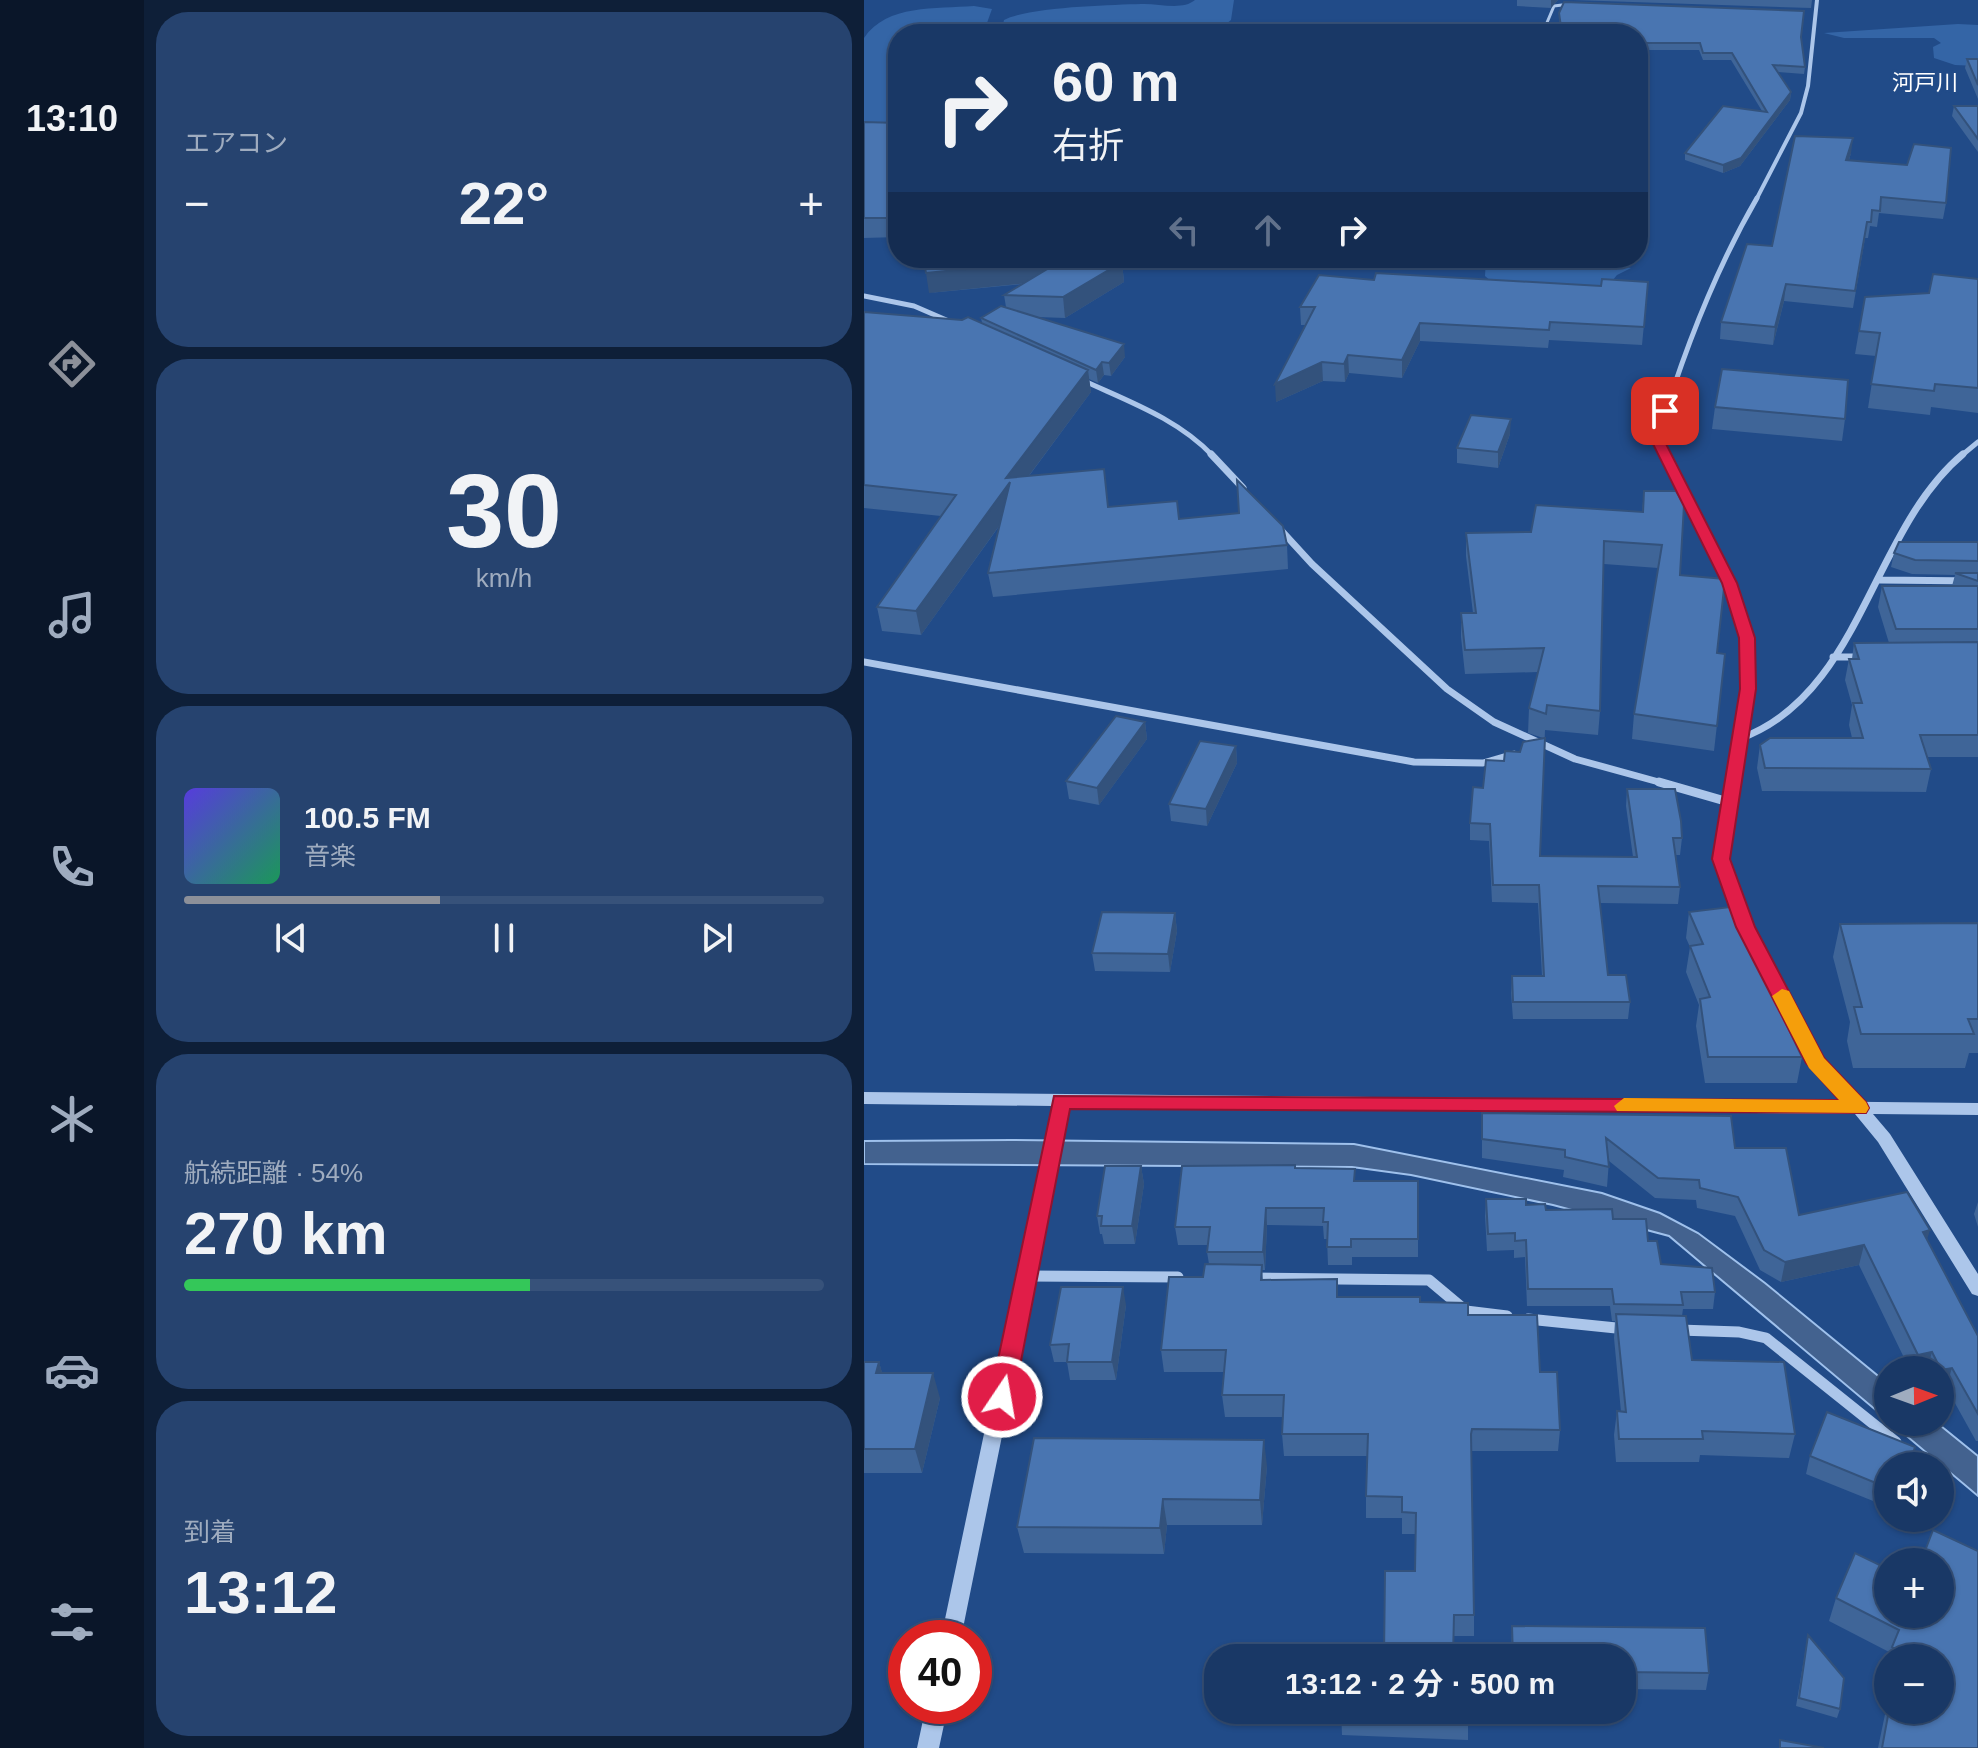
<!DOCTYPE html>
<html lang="ja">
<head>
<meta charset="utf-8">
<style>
	body { margin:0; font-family:Helvetica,"Noto Sans JP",sans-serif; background:#26436f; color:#f1f3f6; height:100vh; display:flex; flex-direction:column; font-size:30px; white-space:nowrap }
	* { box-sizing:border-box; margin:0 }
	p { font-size:26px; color:#9facbf }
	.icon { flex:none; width:44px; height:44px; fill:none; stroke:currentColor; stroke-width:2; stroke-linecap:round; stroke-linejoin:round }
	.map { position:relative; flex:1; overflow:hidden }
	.sheet { display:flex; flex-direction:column; gap:12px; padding:12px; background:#0e1f38; width:720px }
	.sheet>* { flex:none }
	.guide { position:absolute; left:24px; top:24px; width:760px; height:244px; border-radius:32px; box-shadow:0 2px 6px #0004,0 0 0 2px #37527a; background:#193866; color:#f1f3f6; overflow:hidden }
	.needle { width:52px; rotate:89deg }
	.tools { position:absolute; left:1010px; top:1356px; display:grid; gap:16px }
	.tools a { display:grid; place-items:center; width:80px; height:80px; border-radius:50%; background:#193866; box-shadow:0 2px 6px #0004,0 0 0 2px #37527a; font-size:40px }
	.speed { position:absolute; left:24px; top:1620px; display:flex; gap:16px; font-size:40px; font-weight:700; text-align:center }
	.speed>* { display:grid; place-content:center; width:104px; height:104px; border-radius:50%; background:#193866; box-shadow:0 2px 6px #0004,0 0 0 2px #37527a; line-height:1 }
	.speed .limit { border:12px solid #d22; background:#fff; color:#111 }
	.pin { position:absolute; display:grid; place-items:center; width:68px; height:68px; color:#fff; margin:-34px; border-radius:16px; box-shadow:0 4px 12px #0006 }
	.me { position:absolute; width:88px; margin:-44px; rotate:12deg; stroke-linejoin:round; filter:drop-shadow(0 0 6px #0008) }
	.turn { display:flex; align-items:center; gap:28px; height:168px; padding:0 32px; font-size:36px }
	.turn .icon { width:104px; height:104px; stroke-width:2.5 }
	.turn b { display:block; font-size:56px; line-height:68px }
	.lanes { display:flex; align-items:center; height:76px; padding:0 32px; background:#0003; justify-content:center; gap:40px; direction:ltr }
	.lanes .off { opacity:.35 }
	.big { font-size:60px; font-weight:700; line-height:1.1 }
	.sheet .tile { flex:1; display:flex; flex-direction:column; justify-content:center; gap:12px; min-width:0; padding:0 28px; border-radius:32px; background:#26436f }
	.sheet .dial { align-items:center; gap:0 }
	.dial b { font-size:104px; line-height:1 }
	.song { display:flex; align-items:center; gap:24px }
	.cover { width:96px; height:96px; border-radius:12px; background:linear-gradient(135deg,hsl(250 70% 55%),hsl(150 70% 35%)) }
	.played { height:8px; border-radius:4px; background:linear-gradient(90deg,#8c9099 40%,#37527a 40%) }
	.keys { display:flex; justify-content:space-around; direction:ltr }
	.heat { display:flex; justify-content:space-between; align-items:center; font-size:44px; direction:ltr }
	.charge { height:12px; border-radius:6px; background:linear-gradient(90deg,#34c759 54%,#37527a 0) }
	.trip { position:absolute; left:340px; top:1644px; width:432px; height:80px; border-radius:32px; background:#193866; box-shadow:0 2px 6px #0004,0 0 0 2px #37527a; font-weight:700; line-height:80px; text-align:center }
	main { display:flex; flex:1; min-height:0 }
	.dock { display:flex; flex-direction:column; width:144px; justify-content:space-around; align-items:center; background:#0a1629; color:#9facbf }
	.dock .icon { width:56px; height:56px }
	.dock .on { color:#8c9099 }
	.dock b { font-size:36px; color:#f1f3f6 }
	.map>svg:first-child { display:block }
</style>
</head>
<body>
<main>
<nav class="dock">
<b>13:10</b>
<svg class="icon on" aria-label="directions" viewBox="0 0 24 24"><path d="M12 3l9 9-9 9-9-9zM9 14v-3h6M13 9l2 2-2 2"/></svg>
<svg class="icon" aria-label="music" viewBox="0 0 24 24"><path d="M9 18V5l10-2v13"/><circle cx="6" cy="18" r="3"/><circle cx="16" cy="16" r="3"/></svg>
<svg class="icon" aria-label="phone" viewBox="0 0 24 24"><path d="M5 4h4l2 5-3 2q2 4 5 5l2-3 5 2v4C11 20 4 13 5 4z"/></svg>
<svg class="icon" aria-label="climate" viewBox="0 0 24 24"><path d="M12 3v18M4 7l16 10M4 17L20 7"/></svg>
<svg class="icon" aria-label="car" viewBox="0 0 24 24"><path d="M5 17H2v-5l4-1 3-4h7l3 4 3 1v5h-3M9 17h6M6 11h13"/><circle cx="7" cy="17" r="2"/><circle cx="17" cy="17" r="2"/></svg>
<svg class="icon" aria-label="filters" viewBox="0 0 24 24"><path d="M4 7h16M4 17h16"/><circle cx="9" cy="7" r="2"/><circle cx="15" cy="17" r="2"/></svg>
</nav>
<section class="sheet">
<div class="tile"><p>エアコン</p>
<div class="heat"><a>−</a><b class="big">22°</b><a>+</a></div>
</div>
<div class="tile dial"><b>30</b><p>km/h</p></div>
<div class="tile">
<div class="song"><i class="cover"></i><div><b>100.5 FM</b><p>音楽</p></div></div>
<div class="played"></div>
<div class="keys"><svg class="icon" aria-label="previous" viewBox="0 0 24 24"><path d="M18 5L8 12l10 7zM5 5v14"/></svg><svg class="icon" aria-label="pause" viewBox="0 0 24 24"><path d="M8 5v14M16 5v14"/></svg><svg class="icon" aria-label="next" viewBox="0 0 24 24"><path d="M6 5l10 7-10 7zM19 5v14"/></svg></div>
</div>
<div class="tile"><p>航続距離 · 54%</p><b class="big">270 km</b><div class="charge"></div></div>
<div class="tile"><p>到着</p><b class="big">13:12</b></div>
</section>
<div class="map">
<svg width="1114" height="1748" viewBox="0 0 1114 1748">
	<rect width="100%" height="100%" fill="#214b88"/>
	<path fill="#3465a6" d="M331,0H370L367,20L357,28L292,29L280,34H137L140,20C164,7 247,5 277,4C294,3 318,11 331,0Z
		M110,6L128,9L119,34H34V137L0,136V38C23,4 72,9 110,6Z
		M1094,24L1114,25V66L1091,65L1070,58L1069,47L1077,43L1070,38H980L960,33Z
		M622,258H694L767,268L753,275L744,286L629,283L621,276Z"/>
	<path fill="#43628f" stroke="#9fc1ec" stroke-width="2" d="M147,1140L490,1144L738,1193L796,1213L834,1233L901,1283L1024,1384V1422H1072L1114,1456V1496L805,1236L689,1205L547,1175L488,1167L0,1164V1141Z"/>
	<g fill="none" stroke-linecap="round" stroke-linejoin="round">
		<path stroke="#acc6ea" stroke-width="3" d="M679,32L690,6L706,4"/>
		<path stroke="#acc6ea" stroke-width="4" d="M892,200L937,113L944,86L953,0"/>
		<path stroke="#acc6ea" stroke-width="5" d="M0,296L50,306L87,322
			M216,379C263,401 313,418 349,456
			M801,456L793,440C818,356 849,274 893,198
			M1097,456L1114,442"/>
		<path stroke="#acc6ea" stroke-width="7" d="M347,454L379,488
			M800,454C829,511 873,574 883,638C890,686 876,737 869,784
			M415,528L448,564L583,689L630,722L711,759L802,784
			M1016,580L1114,581
			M969,657H996
			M0,662L550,762L619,763L650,754
			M875,739C998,695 1006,532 1099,454"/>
		<path stroke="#acc6ea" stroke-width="9" d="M795,782L868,803
			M869,782L857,859L882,927L952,1063L995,1108"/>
		<path stroke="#acc6ea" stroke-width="11" d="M163,1276L314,1277
			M388,1278L565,1280L602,1311L643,1316
			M664,1319L762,1329
			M815,1330L875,1332L902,1338L1032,1442"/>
		<path fill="#acc6ea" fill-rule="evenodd" d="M0,1092L1114,1103V1115L1009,1114L1026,1134L1114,1274V1296L1108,1294L1014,1142L991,1114L205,1106L97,1638H77L189,1106L0,1104Z
			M62,1706H84L75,1748H53Z"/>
	</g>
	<path fill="#3f6598" d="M653,0H694L687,8L653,6Z
		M709,0H948L947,8Z
		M695,13L937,37L941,67L940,74L914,72L927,92L926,100L876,166L859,173L821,160V153L898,111L867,60H839L835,50H774V34H696Z
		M1103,59H1114V99L1101,68Z
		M1090,106H1114V152L1088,116Z
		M0,122L34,123V237L0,238Z
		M987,153L985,160L1082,203L1079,219L1015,213L1013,227L1006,226L1004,238H1001L989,308L920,301L909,345L856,339L857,322L908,246Z
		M258,262L260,282L201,318L173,317L261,357L247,376L240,375L234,383L225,379L227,392L165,476L244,507L315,519L423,545L424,569L129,597L124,573L136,525L57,635L18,631L13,607L77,516L0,508V312L118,323L117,318L142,307L140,295L159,284L65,293Z
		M1114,279V413L1067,407L1066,415L1004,408L1012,356L991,354L995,331L1065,293Z
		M510,280L737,286L784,282L778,345L685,340L684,348L556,341L538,378L485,373L481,382L459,381L412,402L442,325H437L436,307Z
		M851,407L981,419L978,441L848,429Z
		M646,434L634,468L593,463V448Z
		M780,491L816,575L853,653L861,654L850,751L768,739L770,714L794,568L740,564L736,711L734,735L681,730L676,856L769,857L762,806L763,789L818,838L816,855H812L816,887L814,904L736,903L744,975L766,1002L764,1019H649L647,993L648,976H678L674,903L628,902L625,841L606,840V823L619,788L640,761L679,738L664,733L665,708L674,672L601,674L597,637V613H609L602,556V533L667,532L778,512Z
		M1114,542V757H1063L1067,769L1062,792L898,791L893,768L896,745L988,738L985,725L988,705L981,680L985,659H988L990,643H1025L1014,607L1018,586H1088L1091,575L1048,574L1027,567L1030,553Z
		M281,722L283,739L235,805L205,799L202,781Z
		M372,746L373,763L343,826L307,821L305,804Z
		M825,912L938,1057L933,1083H841L832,1026L835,1005L822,972L826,947L822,938Z
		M311,913L313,931L306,972L231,971L228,953Z
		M1114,923V1053H1105L1101,1068H989L983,1041L986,1022L969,957L976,924Z
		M618,1113L871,1148L935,1215L1063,1240L1114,1336V1441H1112L1082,1387L1076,1388V1370H1046L995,1265L917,1282L896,1270L871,1216L833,1208L832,1200L791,1198L745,1161L743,1187L699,1177L700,1170L618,1158Z
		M277,1166L280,1184L271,1244H240L238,1234H236L233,1216Z
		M431,1168L491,1169V1181H554V1257H488V1265H464L463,1239H460L459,1226L403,1225L401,1270H398L399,1280L473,1279L474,1297L556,1302L604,1315L676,1372L696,1430L694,1451H607L610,1615V1636H590L520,1657L551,1571V1534H538V1518H502V1496L503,1456H420L418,1434L419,1417H361L358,1395L360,1372H300L297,1350L339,1277L345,1264L343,1252L344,1245H314L311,1227Z
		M622,1199L662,1205L682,1210L749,1219L784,1241L797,1264L851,1292L849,1309H819L818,1316L828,1360L931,1434L925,1458L836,1455L835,1462H752L750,1435L753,1411L757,1412L750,1338L751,1321H748L746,1306H663L661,1257L650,1258V1250L623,1251L621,1216Z
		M1114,1202V1227L1110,1214Z
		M262,1305L252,1380H206L203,1362H190L186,1345Z
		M0,1362H15L18,1373L76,1398L58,1473H0Z
		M946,1456L1024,1466V1507L942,1474Z
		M403,1466L398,1525H303L300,1554L160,1553L153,1527Z
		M1061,1551L1114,1748H1014L1024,1700V1710H1076V1658H1025L1027,1653L965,1621L972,1598L1024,1614Z
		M648,1626L845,1673L842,1690L758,1689V1658H647Z
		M944,1635L976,1709L973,1718L932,1706Z
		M477,1710H604V1740L478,1735Z"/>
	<path fill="#33527c" d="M687,0H694L687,8Z
		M927,92L926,100L876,166L859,173V165Z
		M989,138L987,153L980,176L982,160Z
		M200,259L203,279L65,293L62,273Z
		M258,262L260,282L201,318L199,297Z
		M922,284L920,301L909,345L911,327Z
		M556,323V341L538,378V360Z
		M260,344L261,357L247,376L245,363Z
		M484,355L485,373L481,382L480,364Z
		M238,362L240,375L234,383L232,370Z
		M458,362L459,381L412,402L411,384Z
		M224,370L227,392L149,497L150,505L57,635L52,611L142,478Z
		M647,419L646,434L634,468V452Z
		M281,722L283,739L235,805L233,788Z
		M372,746L373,763L343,826L342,809Z
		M311,913L313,931L306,972L304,954Z
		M277,1166L280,1184L271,1244L268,1226Z
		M402,1208L403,1225L401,1270L399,1252Z
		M1066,1230L1060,1250L1059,1232Z
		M1000,1245L995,1265L917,1282L921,1262Z
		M259,1287L262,1305L252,1380L248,1362Z
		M1068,1352L1063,1370H1050L1054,1355Z
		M15,1362L22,1386L12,1373Z
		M1088,1368L1082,1387L1076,1388L1077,1370Z
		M69,1373L76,1398L58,1473L51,1449Z
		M400,1440L403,1466L398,1525L396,1500Z
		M299,1499L303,1525L300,1554L296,1528Z"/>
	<path fill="#4975b1" stroke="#33527c" stroke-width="2" d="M700,2L940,11L937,37L941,67L909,65L927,92L877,158L859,165L821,153L859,106L903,112L868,53H839L836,43H774V34H698L695,13Z
		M1103,59H1114V85Z
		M1090,106H1114V139Z
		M0,122L34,123V218H0Z
		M931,136L989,138L982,160L1043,165L1050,144L1087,148L1082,203L1017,197L1016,211L1008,210L1007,222H1003L991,291L922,284L911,327L857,322L883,244L908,246Z
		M59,258H241L258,262L199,297L140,295L200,259L62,273Z
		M512,273L737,286L738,279L784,282L780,327L686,322L685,330L556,323L538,360L484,355L480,364L458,362L411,384L451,307H436L455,275L510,280Z
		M1069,274L1114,279V388L1071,384L1070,391L1007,384L1016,333L995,331L1001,297L1065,293Z
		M137,306L260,344L245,363L238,362L232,370L117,318Z
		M0,312L98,320L104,317L224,370L142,478L240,469L244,507L313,501L315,519L375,513L373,480L419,526L423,545L124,573L146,482L52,611L13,607L92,495L0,485Z
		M858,369L984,380L981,419L851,407Z
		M607,415L647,419L634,452L593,448Z
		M780,491H812L820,505L816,575L861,579L853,653L861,654L853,726L770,714L798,545L740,541L736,711L683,705L682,714L665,708L680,648L601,650L597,613H612L602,533L667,532L672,505L779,512Z
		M1035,542H1114V561L1051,560L1030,553Z
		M1091,573H1114V581Z
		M1018,586H1114V629H1032Z
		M1114,642V735H1056L1067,769L901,768L896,745L906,738H999L989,703H998L985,659H995L990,643Z
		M252,716L281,722L233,788L202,781Z
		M681,738L676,856L773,857L763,789H811L817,821L818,838H809L816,887L734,886L744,975H762L766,1002H649L648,976H680L675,885H629L626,824L606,823L609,787L619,788L622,760L640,761L641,751L656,752L659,742Z
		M336,741L372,746L342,809L305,804Z
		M866,907L938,1057H844L836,999L846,997L826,946L839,944L825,912Z
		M238,912L311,913L304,954L228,953Z
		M1114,923V1019H1104L1110,1034H997L990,1007H998L976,924Z
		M618,1113L867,1116L871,1148H922L935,1215L1043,1192L1066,1230L1059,1232L1114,1336V1414L1088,1368L1077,1370L1068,1352L1054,1355L1000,1245L921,1262L900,1250L874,1197L836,1188L835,1180L794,1178L742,1138L745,1167L701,1157V1150L618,1139Z
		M431,1165V1168L491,1169L490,1181H554V1239H487V1247H463L464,1222H459L460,1208H402L399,1252H343L346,1227H311L318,1166Z
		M241,1166H277L268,1226H237L238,1216H233Z
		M622,1199H662V1205L681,1204L682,1210L748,1209L749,1219H782L784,1241H793L797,1264L848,1268L851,1292H817L819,1305L750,1304L748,1289H664L662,1240L651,1241V1233L624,1234Z
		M341,1264L398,1265L397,1280L473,1279V1297H556V1302L604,1303V1315H673L676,1372H693L696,1430L608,1429L607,1434L610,1615H590L589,1658H479V1657H520L521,1571H551L552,1513L538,1512V1497L502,1496L504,1434H418L420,1395H358L362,1350H297L305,1277H339Z
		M197,1287H259L248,1362H203L205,1344L186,1345Z
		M752,1314L822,1316L828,1360L920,1362L931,1434L838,1431L839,1439H755L753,1411L762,1412Z
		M0,1362H15L12,1373H69L51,1449H0Z
		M963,1412L1051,1447L1045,1466H1024V1488L946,1456Z
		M170,1438L400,1440L396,1500L299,1499L296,1528L153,1527Z
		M1069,1530L1114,1551V1748H1018L1025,1710H1076V1658H1035L1037,1652L1028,1647L1035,1630L972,1598L991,1553L1024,1569V1614H1076V1562H1044L1050,1547L1061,1551Z
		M648,1626L841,1628L845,1673L758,1672V1658H649Z
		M944,1635L980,1678L976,1709L935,1698Z
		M477,1710H604V1720L477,1715Z
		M916,1740L960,1748H916Z"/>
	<path fill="#e11d48" stroke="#92132f" stroke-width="2" d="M801,407L808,411L800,440L873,583L891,638L892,689L866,859L891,927L960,1058L1002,1102L1005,1108L1002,1113L206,1109L150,1397L146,1404L138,1407L129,1404L126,1397L190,1096L975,1100L942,1063L872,927L848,859L876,689L875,638L858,583L787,440L795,411Z"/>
	<path fill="#f59e0b" d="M918,989L925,991L960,1058L1002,1102L1005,1108L1002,1113L753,1111L750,1106L760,1098L975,1100L945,1068L908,996Z"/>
	<g text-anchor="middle" stroke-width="6" stroke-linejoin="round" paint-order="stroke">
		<g font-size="22" fill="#fff" stroke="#214b88">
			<text x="1061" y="90">河戸川</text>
		</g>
	</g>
</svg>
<div class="tools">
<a><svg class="needle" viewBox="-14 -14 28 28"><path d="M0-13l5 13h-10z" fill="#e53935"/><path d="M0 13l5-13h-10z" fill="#9facbf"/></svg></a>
<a><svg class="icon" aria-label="sound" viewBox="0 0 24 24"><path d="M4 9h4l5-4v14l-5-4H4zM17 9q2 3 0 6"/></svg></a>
<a>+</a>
<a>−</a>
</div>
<div class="speed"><div class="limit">40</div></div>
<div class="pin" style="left:801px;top:411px;background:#d93025"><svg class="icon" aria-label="arrive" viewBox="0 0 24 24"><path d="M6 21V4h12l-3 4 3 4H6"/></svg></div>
<svg class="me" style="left:138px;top:1397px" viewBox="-20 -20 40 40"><circle r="17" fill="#e11d48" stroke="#fff" stroke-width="3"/><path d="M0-11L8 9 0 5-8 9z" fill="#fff"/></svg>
<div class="trip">13:12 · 2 分 · 500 m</div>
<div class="guide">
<div class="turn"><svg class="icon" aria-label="right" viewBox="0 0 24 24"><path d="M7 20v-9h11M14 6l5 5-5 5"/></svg><div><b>60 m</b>右折</div></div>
<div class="lanes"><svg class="icon off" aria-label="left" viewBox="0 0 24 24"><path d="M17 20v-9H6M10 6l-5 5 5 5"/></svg><svg class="icon off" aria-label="ahead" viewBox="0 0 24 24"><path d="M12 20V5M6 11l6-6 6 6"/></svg><svg class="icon" aria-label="right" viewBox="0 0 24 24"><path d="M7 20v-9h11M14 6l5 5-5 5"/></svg></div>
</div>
</div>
</main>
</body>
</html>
